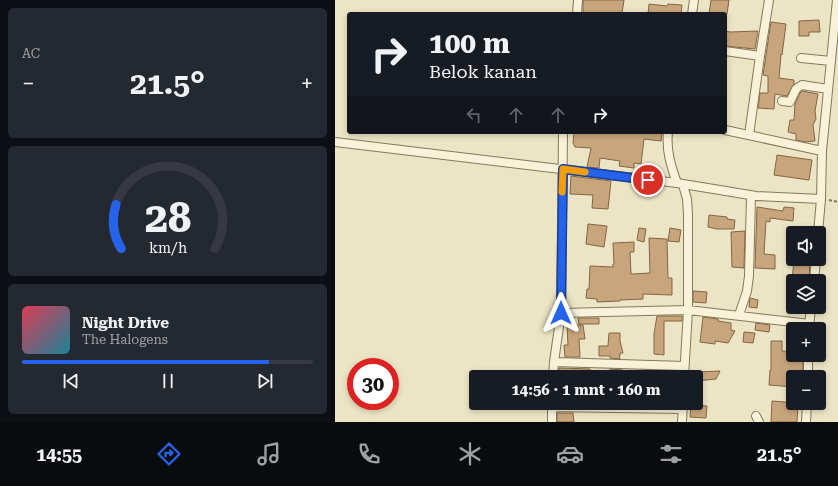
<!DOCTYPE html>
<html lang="id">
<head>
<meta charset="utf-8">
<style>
	body { margin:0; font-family:"Roboto Serif",serif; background:#242831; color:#f1f3f6; height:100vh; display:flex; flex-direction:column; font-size:15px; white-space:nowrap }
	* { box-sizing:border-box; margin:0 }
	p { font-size:13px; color:#9ea1a6 }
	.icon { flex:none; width:22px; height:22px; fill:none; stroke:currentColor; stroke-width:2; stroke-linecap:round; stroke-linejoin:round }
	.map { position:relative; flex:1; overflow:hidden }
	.sheet { display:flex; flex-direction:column; gap:8px; padding:8px; background:#0d0f14; width:335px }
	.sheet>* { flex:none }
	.hud { position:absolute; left:12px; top:12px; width:380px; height:122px; border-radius:4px; box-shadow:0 2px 6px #0003; background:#171b24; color:#f1f3f6; overflow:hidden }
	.buttons { position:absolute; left:451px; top:226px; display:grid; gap:8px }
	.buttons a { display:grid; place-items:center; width:40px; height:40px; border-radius:4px; background:#171b24; box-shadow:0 2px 6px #0003; font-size:20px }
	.speed { position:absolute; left:12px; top:358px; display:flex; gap:8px; font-size:20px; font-weight:700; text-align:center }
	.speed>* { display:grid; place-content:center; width:52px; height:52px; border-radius:50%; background:#171b24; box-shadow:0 2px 6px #0003; line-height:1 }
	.speed .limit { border:6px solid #d22; background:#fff; color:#111 }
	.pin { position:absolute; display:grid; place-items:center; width:34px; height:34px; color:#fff; margin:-17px; border:2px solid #fff; border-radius:50%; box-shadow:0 1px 4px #0007 }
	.me { position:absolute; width:44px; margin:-22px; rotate:0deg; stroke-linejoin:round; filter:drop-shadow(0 0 3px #0008) }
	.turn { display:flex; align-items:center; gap:14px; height:84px; padding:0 16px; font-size:18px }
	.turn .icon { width:52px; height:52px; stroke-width:2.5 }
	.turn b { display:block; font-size:28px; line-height:34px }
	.lanes { display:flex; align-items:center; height:38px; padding:0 16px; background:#0003; justify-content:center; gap:20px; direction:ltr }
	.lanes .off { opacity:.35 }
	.big { font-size:30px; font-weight:700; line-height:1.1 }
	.sheet .card { flex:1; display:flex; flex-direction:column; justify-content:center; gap:6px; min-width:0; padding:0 14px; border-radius:6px; background:#242831 }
	.sheet .dial { align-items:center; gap:0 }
	.dial svg { height:104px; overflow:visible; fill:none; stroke:#363941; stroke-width:7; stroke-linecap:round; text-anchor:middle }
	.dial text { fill:#f1f3f6; stroke:none }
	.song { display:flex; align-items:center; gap:12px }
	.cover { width:48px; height:48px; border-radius:6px; background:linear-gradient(135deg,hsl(350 70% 55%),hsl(190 70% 35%)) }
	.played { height:4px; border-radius:2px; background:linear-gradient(90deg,#2563eb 85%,#363941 85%) }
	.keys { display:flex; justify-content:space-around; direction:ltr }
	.heat { display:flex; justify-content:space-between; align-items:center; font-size:22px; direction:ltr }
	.trip { position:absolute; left:134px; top:370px; width:234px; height:40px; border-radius:4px; background:#171b24; box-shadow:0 2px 6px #0003; font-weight:700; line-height:40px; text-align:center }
	.menu { display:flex; height:64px; justify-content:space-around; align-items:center; background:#090b0e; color:#9ea1a6 }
	.menu .icon { width:28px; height:28px }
	.menu .on { color:#2563eb }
	.menu b { font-size:18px; color:#f1f3f6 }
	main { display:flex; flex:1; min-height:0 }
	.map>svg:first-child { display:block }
</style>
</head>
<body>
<main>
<section class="sheet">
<div class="card"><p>AC</p>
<div class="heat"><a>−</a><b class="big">21.5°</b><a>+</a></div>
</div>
<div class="card dial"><svg viewBox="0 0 100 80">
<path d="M14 69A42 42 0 1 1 86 69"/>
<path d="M14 69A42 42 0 0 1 10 35" stroke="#2563eb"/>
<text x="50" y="56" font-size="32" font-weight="700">28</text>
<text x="50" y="72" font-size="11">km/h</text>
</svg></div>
<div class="card">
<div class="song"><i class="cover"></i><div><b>Night Drive</b><p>The Halogens</p></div></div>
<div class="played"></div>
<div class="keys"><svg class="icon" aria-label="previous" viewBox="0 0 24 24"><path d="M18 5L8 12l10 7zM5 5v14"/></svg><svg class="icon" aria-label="pause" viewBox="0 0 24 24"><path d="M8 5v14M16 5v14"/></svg><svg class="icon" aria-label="next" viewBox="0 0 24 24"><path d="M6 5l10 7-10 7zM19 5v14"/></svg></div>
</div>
</section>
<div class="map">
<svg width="503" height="422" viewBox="0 0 503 422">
	<rect width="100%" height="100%" fill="#ece5c5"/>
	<path fill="#c8a67d" stroke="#846543" d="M248,0H289L287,14H248Z
		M376,0H394L392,14H374Z
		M314,4L332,6L333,4L347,5L346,14H313Z
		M484,20L485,32H474V36H464V21Z
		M436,22L451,24L447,55L446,54L444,78L459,80V84L452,96L440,94L439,109L423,108L425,93H433V76L428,75Z
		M390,31L395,32L423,31L420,49L390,46Z
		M467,91L483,94L480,111L481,119L478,125L480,141L470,142L461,140V134L453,132L455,120H459L460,104L465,93Z
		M239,132H327L326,141L309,139L306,164L299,163V168L284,166L285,161L265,158L264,168L252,167L256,148L240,147L238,143Z
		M442,155L477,160L474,180L439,175Z
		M236,176L276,181L273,209L257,208L258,195L235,194Z
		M422,207L448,211L449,207L459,208L458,221L435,218V222L431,221L429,254L440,255V269L420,268Z
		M374,215L392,217V219L400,220L399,229H382L373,227Z
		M253,224L272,226L269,247L251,244Z
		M304,228L311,229L309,242L302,240Z
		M335,228L346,230L344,242L333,241Z
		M410,231L409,268L397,267L396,232Z
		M314,238L332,239L333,278H337V295L308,294V299L285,300V301L262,302V299L251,298L252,289H254L255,266L278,267V264H279L278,243L299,242V252H295L296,274L315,273Z
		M459,259H475L474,281H457Z
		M358,291L372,292L371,303L358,302Z
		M415,298L423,300L422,308L414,307Z
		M322,316H347V321H329V355L319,354V334Z
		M368,317L383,319V321L396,323V330L400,331L393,343L380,341V344L365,342Z
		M243,318H264V324H244Z
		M421,323L435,325L434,332L420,330Z
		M232,325H248L250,339H244L245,357H230L229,345H233Z
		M409,332L420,333L418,343L408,342Z
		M274,333H285V341L288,353H285V356H284L285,359L275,358V356H264V346H273Z
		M436,341H447V351L458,352V355H468V377H458V387L434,385L435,370H436Z
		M224,368L255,369L256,377L224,376Z
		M275,369L288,370L291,377H275Z
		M307,370L339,371L338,377H306Z
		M385,371L381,379L361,381V372Z
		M437,401L463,403L462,422H436Z
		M356,405L372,406L371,418L355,417Z
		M222,413H238L239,422H222Z"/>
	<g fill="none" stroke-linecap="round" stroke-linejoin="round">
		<g stroke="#86785c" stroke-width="10">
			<path id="street" d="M242,14L243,0
				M357,14L359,0
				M390,51L425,56
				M466,58L496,61
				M447,101L455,102L461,89L467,85L493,89
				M390,130L487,151
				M333,132C331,151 336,166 342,183
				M414,135L425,56L434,0
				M0,142L342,183L421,196L486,199
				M348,185L352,199L353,214V310L349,377
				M483,233L486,199L487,151L502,0
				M479,281L481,259
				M226,313L353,310L475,324
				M404,315L412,291L414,276L416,196
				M474,328L476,307
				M219,362L349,366
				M218,377L219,362L226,313L228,132
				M473,377V355
				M217,403V422
				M216,407L348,409
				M421,416L424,422
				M347,422L348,403
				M471,422L472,403"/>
		</g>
		<path stroke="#86785c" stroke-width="2" stroke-dasharray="3 2" stroke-linecap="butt" d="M494,200L503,202"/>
		<use href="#street" stroke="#f7f2d8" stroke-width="8"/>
	</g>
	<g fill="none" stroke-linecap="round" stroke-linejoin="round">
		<g stroke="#184099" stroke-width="10">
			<path id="route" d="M226,313L228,169L313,180"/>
		</g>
		<use href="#route" stroke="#2563eb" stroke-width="7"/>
		<path stroke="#f59e0b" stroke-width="7" d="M227,192L228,169L250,172"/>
	</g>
</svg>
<div class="buttons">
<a><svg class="icon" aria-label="sound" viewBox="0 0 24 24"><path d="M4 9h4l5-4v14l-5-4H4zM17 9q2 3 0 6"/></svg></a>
<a><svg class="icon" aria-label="layers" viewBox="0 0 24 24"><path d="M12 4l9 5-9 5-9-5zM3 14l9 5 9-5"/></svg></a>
<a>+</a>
<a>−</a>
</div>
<div class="speed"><div class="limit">30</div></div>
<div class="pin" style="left:313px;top:180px;background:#d93025"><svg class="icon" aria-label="arrive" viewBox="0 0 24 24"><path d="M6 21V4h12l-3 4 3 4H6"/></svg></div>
<svg class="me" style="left:226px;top:313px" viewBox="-20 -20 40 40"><path d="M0-17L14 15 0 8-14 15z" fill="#2563eb" stroke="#fff" stroke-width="4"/></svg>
<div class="trip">14:56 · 1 mnt · 160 m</div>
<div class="hud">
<div class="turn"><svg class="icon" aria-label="right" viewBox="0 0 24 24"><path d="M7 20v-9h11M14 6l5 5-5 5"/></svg><div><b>100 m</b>Belok kanan</div></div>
<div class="lanes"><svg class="icon off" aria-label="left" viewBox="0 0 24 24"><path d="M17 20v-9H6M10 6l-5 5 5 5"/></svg><svg class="icon off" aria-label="ahead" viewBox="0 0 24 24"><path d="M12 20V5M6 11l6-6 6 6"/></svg><svg class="icon off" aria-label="ahead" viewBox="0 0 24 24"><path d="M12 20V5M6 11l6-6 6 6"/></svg><svg class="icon" aria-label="right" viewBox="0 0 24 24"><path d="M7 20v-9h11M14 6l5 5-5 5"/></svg></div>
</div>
</div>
</main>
<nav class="menu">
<b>14:55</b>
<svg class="icon on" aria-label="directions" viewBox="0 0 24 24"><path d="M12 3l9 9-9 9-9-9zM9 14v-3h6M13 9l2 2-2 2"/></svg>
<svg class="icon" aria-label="music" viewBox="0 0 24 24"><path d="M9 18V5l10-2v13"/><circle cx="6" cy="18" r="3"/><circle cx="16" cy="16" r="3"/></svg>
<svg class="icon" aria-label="phone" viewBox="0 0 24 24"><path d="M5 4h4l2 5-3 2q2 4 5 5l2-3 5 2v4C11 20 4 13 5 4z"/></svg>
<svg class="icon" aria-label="climate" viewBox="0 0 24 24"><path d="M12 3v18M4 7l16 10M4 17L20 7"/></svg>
<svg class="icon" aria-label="car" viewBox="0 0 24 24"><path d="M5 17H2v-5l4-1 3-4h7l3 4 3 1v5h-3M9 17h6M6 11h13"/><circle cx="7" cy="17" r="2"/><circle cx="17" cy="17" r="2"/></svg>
<svg class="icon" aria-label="filters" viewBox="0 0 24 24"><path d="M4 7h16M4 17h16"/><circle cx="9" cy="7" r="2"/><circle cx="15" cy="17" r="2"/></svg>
<b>21.5°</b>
</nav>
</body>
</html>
